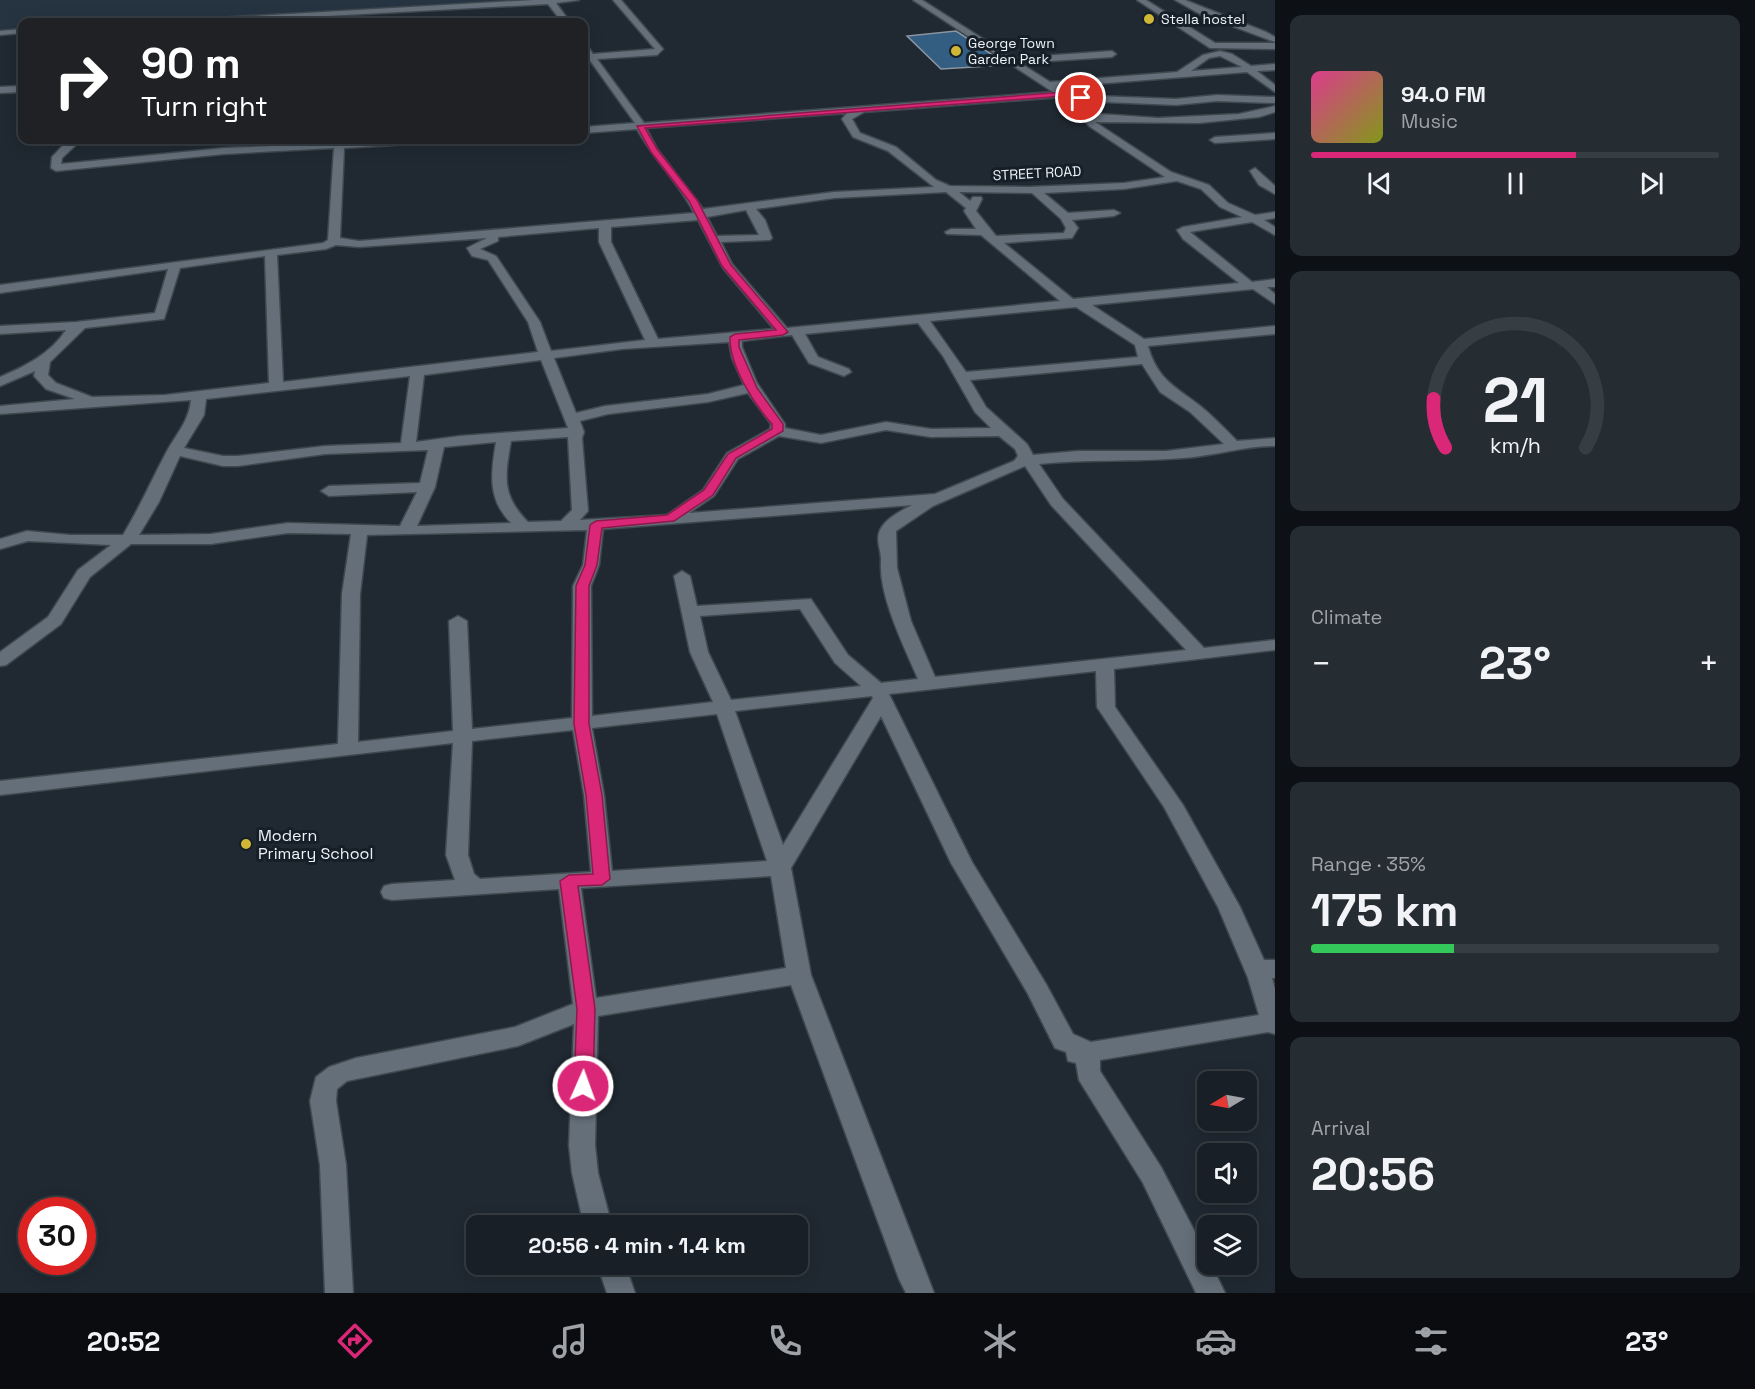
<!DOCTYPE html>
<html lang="en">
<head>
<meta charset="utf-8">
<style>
	body { margin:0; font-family:"Space Grotesk",sans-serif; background:#252c32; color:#f1f3f6; height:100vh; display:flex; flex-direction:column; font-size:22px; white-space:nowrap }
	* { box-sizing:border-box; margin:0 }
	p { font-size:20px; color:#9fa2a7 }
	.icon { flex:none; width:33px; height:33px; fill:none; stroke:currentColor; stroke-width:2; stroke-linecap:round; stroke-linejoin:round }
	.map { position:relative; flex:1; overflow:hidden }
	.sheet { display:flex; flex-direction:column; gap:15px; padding:15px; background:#0d1115; width:480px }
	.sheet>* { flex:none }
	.hud { position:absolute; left:18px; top:18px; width:570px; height:126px; border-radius:12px; box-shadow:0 3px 15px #0003,0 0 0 2px #363d43; background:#202124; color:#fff; overflow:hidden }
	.needle { width:39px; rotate:260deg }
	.buttons { position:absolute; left:1197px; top:1071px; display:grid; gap:12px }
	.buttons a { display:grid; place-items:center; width:60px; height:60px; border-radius:12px; background:#181f26; box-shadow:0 3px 15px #0003,0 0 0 2px #363d43; font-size:30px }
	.speed { position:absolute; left:18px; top:1197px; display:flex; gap:12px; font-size:30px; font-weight:700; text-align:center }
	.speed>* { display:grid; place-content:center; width:78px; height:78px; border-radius:50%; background:#181f26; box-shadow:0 3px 15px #0003,0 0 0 2px #363d43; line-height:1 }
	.speed .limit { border:9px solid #d22; background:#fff; color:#111 }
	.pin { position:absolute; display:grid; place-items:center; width:51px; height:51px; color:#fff; margin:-26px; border:3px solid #fff; border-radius:50%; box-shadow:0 2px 6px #0007 }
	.me { position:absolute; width:66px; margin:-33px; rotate:2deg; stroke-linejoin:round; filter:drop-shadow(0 0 4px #0008) }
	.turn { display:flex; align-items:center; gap:21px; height:126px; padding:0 24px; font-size:27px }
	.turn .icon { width:78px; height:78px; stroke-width:2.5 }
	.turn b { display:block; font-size:42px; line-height:51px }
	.big { font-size:45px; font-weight:700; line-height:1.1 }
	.sheet .widget { flex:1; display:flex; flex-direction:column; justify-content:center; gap:9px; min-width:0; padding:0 21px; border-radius:12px; background:#252c32 }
	.sheet .dial { align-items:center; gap:0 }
	.dial svg { height:156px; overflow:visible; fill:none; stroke:#363d43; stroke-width:7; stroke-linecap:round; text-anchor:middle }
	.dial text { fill:#f1f3f6; stroke:none }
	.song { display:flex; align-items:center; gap:18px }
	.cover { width:72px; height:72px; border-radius:9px; background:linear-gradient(135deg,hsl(330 70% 55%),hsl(70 70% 35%)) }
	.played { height:6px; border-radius:3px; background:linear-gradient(90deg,#db2777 65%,#363d43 65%) }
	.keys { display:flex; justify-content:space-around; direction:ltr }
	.heat { display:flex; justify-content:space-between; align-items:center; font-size:33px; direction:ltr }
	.charge { height:9px; border-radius:4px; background:linear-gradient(90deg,#34c759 35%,#363d43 0) }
	.trip { position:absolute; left:466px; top:1215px; width:342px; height:60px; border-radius:12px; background:#181f26; box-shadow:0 3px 15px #0003,0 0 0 2px #363d43; font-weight:700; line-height:60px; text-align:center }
	.menu { display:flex; height:96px; justify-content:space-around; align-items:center; background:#0a0c0f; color:#9fa2a7 }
	.menu .icon { width:42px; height:42px }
	.menu .selected { color:#db2777 }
	.menu b { font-size:27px; color:#f1f3f6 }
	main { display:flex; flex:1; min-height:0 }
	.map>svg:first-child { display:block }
</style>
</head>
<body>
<main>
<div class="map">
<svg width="1275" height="1293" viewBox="0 0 1275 1293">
	<rect width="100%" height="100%" fill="#202932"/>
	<path fill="#263442" d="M0,0H548L141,22H22V29L0,30Z"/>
	<path fill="#345d82" stroke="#8b96a2" stroke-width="1.5" d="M956,31L1008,65L941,69L907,36Z"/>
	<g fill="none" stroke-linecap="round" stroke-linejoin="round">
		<g stroke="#3f484f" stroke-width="3">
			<path id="street" d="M534,0H579L556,3L570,22H562L548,4L217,22H179L183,20Z
				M613,0H621L663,49L657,55L597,59L644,123L1053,92L913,0H922L1013,58L1112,51L1116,54L1112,57L1020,63L1050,82L1177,72L1203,55L1220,51L1232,54L1251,66L1275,64V70L1257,71L1275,85V92L1247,72L1058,87L1071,95L1176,99L1217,95L1275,97V103L1217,101L1176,105L1080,101L1100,114L1158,118L1239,114L1275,106V112L1259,117L1199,123L1095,122L1171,172L1209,185L1228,203L1255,215L1275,212V218L1264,220L1275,227V235L1252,222L1190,232L1252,282L1275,279V287H1267L1275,294V304L1253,289L1092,305L1144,339L1275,326V334L1148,346C1157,379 1174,386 1199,405C1213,416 1225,429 1237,441L1275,438V446C1244,446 1214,456 1183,458C1135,462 1087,459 1039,464L1063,499L1204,648L1275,640V650L1114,669L1115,707L1183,805L1240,907L1264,960H1275V978H1272L1275,989V1034L1268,1032L1100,1060V1071L1161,1167L1208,1257V1264H1211L1225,1293H1196L1143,1183L1079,1080L1076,1063L1068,1061L1066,1052L1055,1048L1028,994L951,863L881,716L791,868L811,975L934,1293H906L899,1279L791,985L598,1016L595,1145L598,1173L612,1226H584L572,1173L569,1145L574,1024L518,1046L347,1081L337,1089L336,1101L346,1165L353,1293H325L320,1165L310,1101L316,1077L329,1067L356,1058L515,1027L573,1004L559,889L392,900L384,898L381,892L384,886L392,884L455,880L446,855L453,743L0,795V781L338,744L342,594L351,534L288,533L211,544H131L90,577L61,624L6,665L0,666V652L48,617L78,570L111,545L28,541L0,549V539L27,531L70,535H123C140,507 152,479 167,451C177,433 189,421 191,400L0,414V406L75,399L46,389L34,376L35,371L0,386V377C26,366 50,354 66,330L0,334V326L76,322L155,313L168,269L0,293V285L323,243L328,240L334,148L224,154L56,171L51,168L52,157L68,140H78V143L62,158L61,164L224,148L431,140L426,143L344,148L340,238L359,241L694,213C679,183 653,159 637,129L584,133V127L635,123L584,52V48H589L593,54L655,49ZM1220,56L1242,67L1191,71L1209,58ZM1061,97L1091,117L1085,121L1089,126L1165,177L1124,183L1028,187L950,186L936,180L896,147L860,133L852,119L864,112ZM847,113L842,119L853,137L888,151L934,187L834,192L703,209L657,149L646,128ZM1177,181L1201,189L1220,207L1242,217L1183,227L1177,230L1183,239L1239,283L1073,299L1004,243L1072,238L1078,228L1072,220L1114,216L1120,213L1114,210L1068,213L1044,193L1124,189ZM946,192L966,208L964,211L976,229H951L945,232L947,234L981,235L1060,301L787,328L732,264L721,242L770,240L772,238L765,220L756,209L834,198ZM959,192L1032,193L1061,219L1066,228L1064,233L996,236L976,211L982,199L981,197H973L970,201ZM746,210L759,235L717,236L707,217ZM698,220L723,268L774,329L658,339L611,242V227ZM599,228V242L645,340L551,351L540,322L496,256L480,249L498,241V237ZM487,238L467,248L472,256L488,260L528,322L538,352L283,382L277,255L326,249L336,245L359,247ZM265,256L269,383L165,395L92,397L56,383L48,375L50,362L85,328L164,319L180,268ZM1076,307L1135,345L1138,357L966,372L930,321ZM918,323L943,356L975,412L991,428L931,429L886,422L821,435L785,428V424L757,383L742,347V341L792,335L809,363L844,376L851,372L849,369L818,357L805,334ZM729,342L732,358L744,385L708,394L605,406L576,413L554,358L622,349ZM541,360L568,428L460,436L416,442L424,375ZM1142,364L1160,392L1190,412L1224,444L1166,451H1078L1033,455L1027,444L986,407L970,380ZM410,376L401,443L325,446L238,456H223L184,448L204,415L206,399ZM748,393L771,424L770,429L727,453L703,490L667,515L580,520L588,511L582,438L584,432L580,421L608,414L708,402ZM886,430L931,437L999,436L1015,449L1018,456L1014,461L935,494L689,513L714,496L738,459L779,436L821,443ZM568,437L572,510L561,521L528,522C501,495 505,476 511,441ZM496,442C491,472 487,499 511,523L417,526L435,487L444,447ZM428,450L420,483L329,486L321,491L329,496L417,492L400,526L288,523L211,534L139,535L159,502L180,456L223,466H238L325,454ZM1025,466L1051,505L1186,650L935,677L911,621L897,568L896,531L933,506ZM912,505C901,511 886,518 880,530C875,541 882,551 881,562C879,597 904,646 918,679L881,683L848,655L811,599L697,606L690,576L682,571L674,576L690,652L713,702L592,716L591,586L599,565L603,529ZM587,530L583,565L573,586L572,718L472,729L467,621L458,616L449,621L453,731L358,742L360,594L367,535ZM800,609L835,663L861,686L731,700L708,652L700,616ZM1096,671L1097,707L1164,807L1218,907L1248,978L1259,1015L1091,1042L1073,1034L1046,984L972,862L889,694ZM872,696L873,698L783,845L735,711ZM717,714L767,861L612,871L604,795L592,728ZM573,730L584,795L591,872L480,879L474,874L468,855L472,741ZM771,876L786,968L596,998L581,888Z
				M1137,0H1146L1215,43H1275V49L1210,48Z
				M1175,0H1185L1266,32L1275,37V42L1200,14Z
				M22,29V33L0,35V31Z
				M22,86V92L0,93V87Z
				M1275,133V139L1215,143L1210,140L1215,137Z
				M1255,168L1275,186V194L1259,185L1250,171Z
				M597,1264H625L635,1293H607Z"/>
		</g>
		<use href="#street" fill="#646f7a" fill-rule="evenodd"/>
	</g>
	<path fill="#db2777" stroke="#8e194d" stroke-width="1.5" d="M1064,92L1084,98L1081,100L1064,96L645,128L657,149L697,200L731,265L788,332L783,335L739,340V347L757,388L783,424V431L736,458L713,495L674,521L602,528L597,565L589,586V724L602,795L610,879L602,885L578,886L595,1009L593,1086L590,1091L583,1094L576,1091L574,1086L577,1009L560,881L569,875L593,874L586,795L574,724L576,586L585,565L590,525L596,521L667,515L704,490L728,454L772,429V424C754,404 729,365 730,337L735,334L776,330L722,266L689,201L651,152L637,126Z"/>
	<g fill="#d0b736" stroke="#161f28" stroke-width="2">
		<circle cx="1149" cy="19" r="6"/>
		<circle cx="956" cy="51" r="6"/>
		<circle cx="246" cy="844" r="6"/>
	</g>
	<g text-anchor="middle" stroke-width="6" stroke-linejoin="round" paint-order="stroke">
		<g font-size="14" fill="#ebf2f8" stroke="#161f28" text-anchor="start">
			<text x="1161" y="24">Stella hostel</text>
			<text x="968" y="48">George Town<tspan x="968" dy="16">Garden Park</tspan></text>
		</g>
		<g font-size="14" fill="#ebf2f8" stroke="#161f28">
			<text transform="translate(1037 173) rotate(-3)" y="5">STREET ROAD</text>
		</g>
		<g font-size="16" fill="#ebf2f8" stroke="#161f28" text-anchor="start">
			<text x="258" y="841">Modern<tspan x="258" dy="18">Primary School</tspan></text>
		</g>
	</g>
</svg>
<div class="buttons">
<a><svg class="needle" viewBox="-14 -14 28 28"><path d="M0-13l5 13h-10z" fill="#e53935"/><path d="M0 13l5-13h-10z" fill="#9fa2a7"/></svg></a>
<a><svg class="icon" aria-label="sound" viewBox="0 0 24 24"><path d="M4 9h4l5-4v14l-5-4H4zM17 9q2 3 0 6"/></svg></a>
<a><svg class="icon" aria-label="layers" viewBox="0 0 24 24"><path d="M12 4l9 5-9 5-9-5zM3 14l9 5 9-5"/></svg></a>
</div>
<div class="speed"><div class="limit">30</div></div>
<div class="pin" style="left:1081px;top:98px;background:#d93025"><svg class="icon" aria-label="arrive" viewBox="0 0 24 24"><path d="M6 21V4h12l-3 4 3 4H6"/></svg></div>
<svg class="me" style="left:583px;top:1086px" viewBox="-20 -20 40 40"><circle r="17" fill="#db2777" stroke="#fff" stroke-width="3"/><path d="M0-11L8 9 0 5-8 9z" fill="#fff"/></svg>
<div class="trip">20:56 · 4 min · 1.4 km</div>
<div class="hud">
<div class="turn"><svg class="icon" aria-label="right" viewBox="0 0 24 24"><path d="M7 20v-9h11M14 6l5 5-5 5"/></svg><div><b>90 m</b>Turn right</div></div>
</div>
</div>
<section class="sheet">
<div class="widget">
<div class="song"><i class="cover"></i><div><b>94.0 FM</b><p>Music</p></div></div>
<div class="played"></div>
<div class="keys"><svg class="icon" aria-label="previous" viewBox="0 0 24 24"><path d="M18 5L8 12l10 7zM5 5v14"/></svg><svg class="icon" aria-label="pause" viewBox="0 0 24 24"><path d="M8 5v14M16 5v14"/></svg><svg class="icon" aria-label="next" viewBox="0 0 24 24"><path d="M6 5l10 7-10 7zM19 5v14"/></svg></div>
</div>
<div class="widget dial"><svg viewBox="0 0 100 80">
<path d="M14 69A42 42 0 1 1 86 69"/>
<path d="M14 69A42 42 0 0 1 8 44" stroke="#db2777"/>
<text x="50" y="56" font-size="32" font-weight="700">21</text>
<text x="50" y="72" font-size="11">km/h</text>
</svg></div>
<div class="widget"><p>Climate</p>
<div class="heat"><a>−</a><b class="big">23°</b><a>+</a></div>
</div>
<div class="widget"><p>Range · 35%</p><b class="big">175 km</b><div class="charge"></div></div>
<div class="widget"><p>Arrival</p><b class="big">20:56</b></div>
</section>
</main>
<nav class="menu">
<b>20:52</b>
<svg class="icon selected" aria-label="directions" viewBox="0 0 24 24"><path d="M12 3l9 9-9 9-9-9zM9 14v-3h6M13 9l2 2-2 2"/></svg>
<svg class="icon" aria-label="music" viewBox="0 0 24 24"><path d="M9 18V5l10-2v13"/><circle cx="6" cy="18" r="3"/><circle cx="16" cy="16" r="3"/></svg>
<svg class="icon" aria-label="phone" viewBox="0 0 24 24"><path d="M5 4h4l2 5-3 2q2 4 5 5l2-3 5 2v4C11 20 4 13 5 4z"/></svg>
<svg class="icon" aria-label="climate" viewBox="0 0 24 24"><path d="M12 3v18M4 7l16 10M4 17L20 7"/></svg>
<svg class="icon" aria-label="car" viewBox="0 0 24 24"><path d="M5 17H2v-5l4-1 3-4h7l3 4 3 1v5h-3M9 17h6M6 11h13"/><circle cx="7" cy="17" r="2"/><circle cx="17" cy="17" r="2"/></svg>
<svg class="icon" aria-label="filters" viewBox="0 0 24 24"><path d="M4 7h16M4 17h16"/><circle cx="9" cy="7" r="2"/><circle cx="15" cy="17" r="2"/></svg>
<b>23°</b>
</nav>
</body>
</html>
